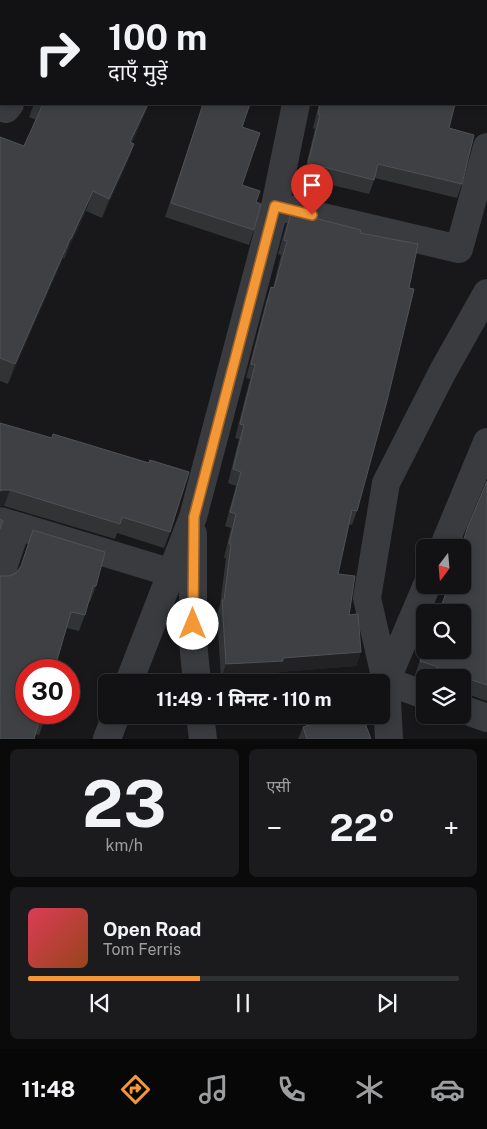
<!DOCTYPE html>
<html lang="hi">
<head>
<meta charset="utf-8">
<style>
	body { margin:0; font-family:"Public Sans","Noto Sans Devanagari",sans-serif; background:#1b1b1d; color:#f1f3f6; height:100vh; display:flex; flex-direction:column; font-size:19px; white-space:nowrap }
	* { box-sizing:border-box; margin:0 }
	p { font-size:16px; color:#9c9ea0 }
	.icon { flex:none; width:28px; height:28px; fill:none; stroke:currentColor; stroke-width:2; stroke-linecap:round; stroke-linejoin:round }
	.map { position:relative; height:739px; overflow:hidden }
	.panel { display:flex; flex-direction:column; gap:10px; padding:10px; background:#0a0a0b; flex:1 }
	.panel>* { flex:none }
	.banner { position:absolute; left:0px; top:0px; width:488px; height:105px; box-shadow:0 2px 8px #0003,0 0 0 1px #313234; background:#121214; color:#f1f3f6; overflow:hidden }
	.needle { width:32px; rotate:196deg }
	.controls { position:absolute; left:416px; top:539px; display:grid; gap:10px }
	.controls a { display:grid; place-items:center; width:55px; height:55px; border-radius:8px; background:#121214; box-shadow:0 2px 8px #0003,0 0 0 1px #313234; font-size:25px }
	.speed { position:absolute; left:15px; top:659px; display:flex; gap:10px; font-size:25px; font-weight:700; text-align:center }
	.speed>* { display:grid; place-content:center; width:65px; height:65px; border-radius:50%; background:#121214; box-shadow:0 2px 8px #0003,0 0 0 1px #313234; line-height:1 }
	.speed .limit { border:8px solid #d22; background:#fff; color:#111 }
	.pin { position:absolute; display:grid; place-items:center; width:42px; height:42px; color:#fff; margin:-51px -21px; border-radius:50% 50% 50% 0; rotate:-45deg; box-shadow:0 0 5px #0007 }
	.pin .icon { rotate:45deg }
	.me { position:absolute; width:55px; margin:-28px; rotate:0deg; stroke-linejoin:round; filter:drop-shadow(0 0 4px #0008) }
	.turn { display:flex; align-items:center; gap:18px; height:105px; padding:0 25px; font-size:22px }
	.turn .icon { width:65px; height:65px; stroke-width:2.5 }
	.turn b { display:block; font-size:35px; line-height:42px }
	.big { font-size:38px; font-weight:700; line-height:1.1 }
	.panel .tile { flex:1; display:flex; flex-direction:column; justify-content:center; gap:8px; min-width:0; padding:0 18px; border-radius:8px; background:#1b1b1d }
	.panel .dial { align-items:center; gap:0 }
	.dial b { font-size:65px; line-height:1 }
	.song { display:flex; align-items:center; gap:15px }
	.cover { width:60px; height:60px; border-radius:8px; background:linear-gradient(135deg,hsl(350 70% 55%),hsl(20 70% 35%)) }
	.played { height:5px; border-radius:2px; background:linear-gradient(90deg,#f49837 40%,#313234 40%) }
	.keys { display:flex; justify-content:space-around; direction:ltr }
	.heat { display:flex; justify-content:space-between; align-items:center; font-size:28px; direction:ltr }
	.panel .tiles { flex:1; display:grid; gap:10px; grid-template-columns:1fr 1fr }
	.tile:last-child { grid-column:span 2 }
	.trip { position:absolute; left:98px; top:674px; width:292px; height:50px; border-radius:8px; background:#121214; box-shadow:0 2px 8px #0003,0 0 0 1px #313234; font-weight:700; line-height:50px; text-align:center }
	.menu { display:flex; height:80px; justify-content:space-around; align-items:center; background:#070708; color:#9c9ea0 }
	.menu .icon { width:35px; height:35px }
	.menu .on { color:#f49837 }
	.menu b { font-size:22px; color:#f1f3f6 }
	.map>svg:first-child { display:block }
</style>
</head>
<body>
<div class="map">
<svg width="487" height="739" viewBox="0 0 487 739">
	<rect width="100%" height="100%" fill="#18181a"/>
	<g fill="none" stroke-linecap="round" stroke-linejoin="round">
		<path stroke="#393b3f" stroke-width="28" d="M71,1L72,0
			M318,1V0
			M6,109L10,104
			M275,206L459,249L487,147
			M0,521L17,526L0,577
			M17,526L172,573
			M193,534V642L197,682
			M443,548L487,442
			M129,682L193,517L275,206L296,104
			M425,695L386,681L367,598L386,483L443,371L487,293
			M462,709L487,718
			M200,715L203,739
			M107,739L116,715
			M389,739L386,681L427,585"/>
	</g>
	<path fill="#313335" d="M347,0H487V48L486,50V1H347Z
		M34,104H149L132,143L134,144L127,163L102,218L86,211L64,259L63,258L8,384L0,381V137L24,146L36,120L29,117Z
		M203,104H250L242,127V185L256,202L254,230L249,245L165,217Z
		M319,104H455L449,128L462,184L457,198L375,178L369,194L303,178L315,129L313,128Z
		M291,212L360,233L357,511L352,525L349,524L338,574L361,652L356,666L279,672L278,675L221,679L217,614L220,605L226,558H224L231,528L225,526L236,486L228,483L239,439L235,438L250,379L246,378L266,301L271,287L273,288L281,255L278,254L286,226Z
		M0,423L170,532L164,548L117,533L115,539L4,506H0Z
		M487,481V701L467,694H462V678H425L415,675L425,644V650L462,612H439L448,585H462V548H461L468,526Z
		M33,530L96,586L90,602H88L85,615L79,631L66,628L55,667L45,719L39,735L35,734L9,576L16,573L20,568Z
		M303,727L371,739H298Z"/>
	<path fill="#222224" d="M148,104H149L123,162L130,142Z
		M134,144L127,163L102,218L109,199Z
		M93,191L86,211L64,259L71,239Z
		M70,239L63,258L8,384L15,364Z
		M2,490H10L4,506H0V491Z
		M361,652L356,666L279,672L278,675L221,679L226,664L283,658Z
		M465,680H472L467,694H462V681Z"/>
	<path fill="#3e4043" stroke="#4f5256" d="M96,0H171V1H96Z
		M227,0H289V1H226Z
		M349,0H487V35H486V1H348Z
		M43,104H148L130,142L134,144L109,199L93,191L71,239H70L15,364L0,358V137L24,146Z
		M203,104H250L242,127L260,133L242,185L260,191L256,202L261,204L254,230L171,203Z
		M320,104H455L449,128L474,135L462,184L378,164L374,180L308,163L320,115L318,114Z
		M291,212L361,230L360,233L418,244L409,288L414,289L387,401L357,511L352,510L338,574L355,576L349,615L358,614L361,652L283,658V661L226,664L222,600H224L231,544H229L236,514L230,512L241,472L233,469L244,425L240,424L255,365L251,364L271,287L274,288L287,241L284,240Z
		M0,423L52,438L53,434L149,463L150,460L189,472L170,532L122,517L120,524L10,490H2L0,491Z
		M487,481V685L472,680H465L462,681V678H445L442,670L435,666L420,661L425,645V650H462V612H439L449,585H462V548H461L468,526Z
		M0,519L3,521L0,529Z
		M33,530L105,552L96,586H93L85,615L71,612L55,667L59,668L58,670H26V712H47L45,719L40,718L34,739H0V576H9L16,573L21,566Z
		M337,715H362L371,739H307L303,727Z"/>
	<g fill="none" stroke-linecap="round" stroke-linejoin="round">
		<g stroke="#9f6324" stroke-width="12">
			<path id="route" d="M193,624L194,517L275,206L312,215"/>
		</g>
		<use href="#route" stroke="#f49837" stroke-width="9"/>
	</g>
</svg>
<div class="controls">
<a><svg class="needle" viewBox="-14 -14 28 28"><path d="M0-13l5 13h-10z" fill="#e53935"/><path d="M0 13l5-13h-10z" fill="#9c9ea0"/></svg></a>
<a><svg class="icon" aria-label="search" viewBox="0 0 24 24"><circle cx="10" cy="10" r="6"/><path d="M15 15l6 6"/></svg></a>
<a><svg class="icon" aria-label="layers" viewBox="0 0 24 24"><path d="M12 4l9 5-9 5-9-5zM3 14l9 5 9-5"/></svg></a>
</div>
<div class="speed"><div class="limit">30</div></div>
<div class="pin" style="left:312px;top:215px;background:#d93025"><svg class="icon" aria-label="arrive" viewBox="0 0 24 24"><path d="M6 21V4h12l-3 4 3 4H6"/></svg></div>
<svg class="me" style="left:193px;top:624px" viewBox="-20 -20 40 40"><circle r="19" fill="#fff"/><path d="M0-13L10 11 0 6-10 11z" fill="#f49837"/></svg>
<div class="trip">11:49 · 1 मिनट · 110 m</div>
<div class="banner">
<div class="turn"><svg class="icon" aria-label="right" viewBox="0 0 24 24"><path d="M7 20v-9h11M14 6l5 5-5 5"/></svg><div><b>100 m</b>दाएँ मुड़ें</div></div>
</div>
</div>
<section class="panel">
<div class="tiles">
<div class="tile dial"><b>23</b><p>km/h</p></div>
<div class="tile"><p>एसी</p>
<div class="heat"><a>−</a><b class="big">22°</b><a>+</a></div>
</div>
<div class="tile">
<div class="song"><i class="cover"></i><div><b>Open Road</b><p>Tom Ferris</p></div></div>
<div class="played"></div>
<div class="keys"><svg class="icon" aria-label="previous" viewBox="0 0 24 24"><path d="M18 5L8 12l10 7zM5 5v14"/></svg><svg class="icon" aria-label="pause" viewBox="0 0 24 24"><path d="M8 5v14M16 5v14"/></svg><svg class="icon" aria-label="next" viewBox="0 0 24 24"><path d="M6 5l10 7-10 7zM19 5v14"/></svg></div>
</div>
</div>
</section>
<nav class="menu">
<b>11:48</b>
<svg class="icon on" aria-label="directions" viewBox="0 0 24 24"><path d="M12 3l9 9-9 9-9-9zM9 14v-3h6M13 9l2 2-2 2"/></svg>
<svg class="icon" aria-label="music" viewBox="0 0 24 24"><path d="M9 18V5l10-2v13"/><circle cx="6" cy="18" r="3"/><circle cx="16" cy="16" r="3"/></svg>
<svg class="icon" aria-label="phone" viewBox="0 0 24 24"><path d="M5 4h4l2 5-3 2q2 4 5 5l2-3 5 2v4C11 20 4 13 5 4z"/></svg>
<svg class="icon" aria-label="climate" viewBox="0 0 24 24"><path d="M12 3v18M4 7l16 10M4 17L20 7"/></svg>
<svg class="icon" aria-label="car" viewBox="0 0 24 24"><path d="M5 17H2v-5l4-1 3-4h7l3 4 3 1v5h-3M9 17h6M6 11h13"/><circle cx="7" cy="17" r="2"/><circle cx="17" cy="17" r="2"/></svg>
</nav>
</body>
</html>
